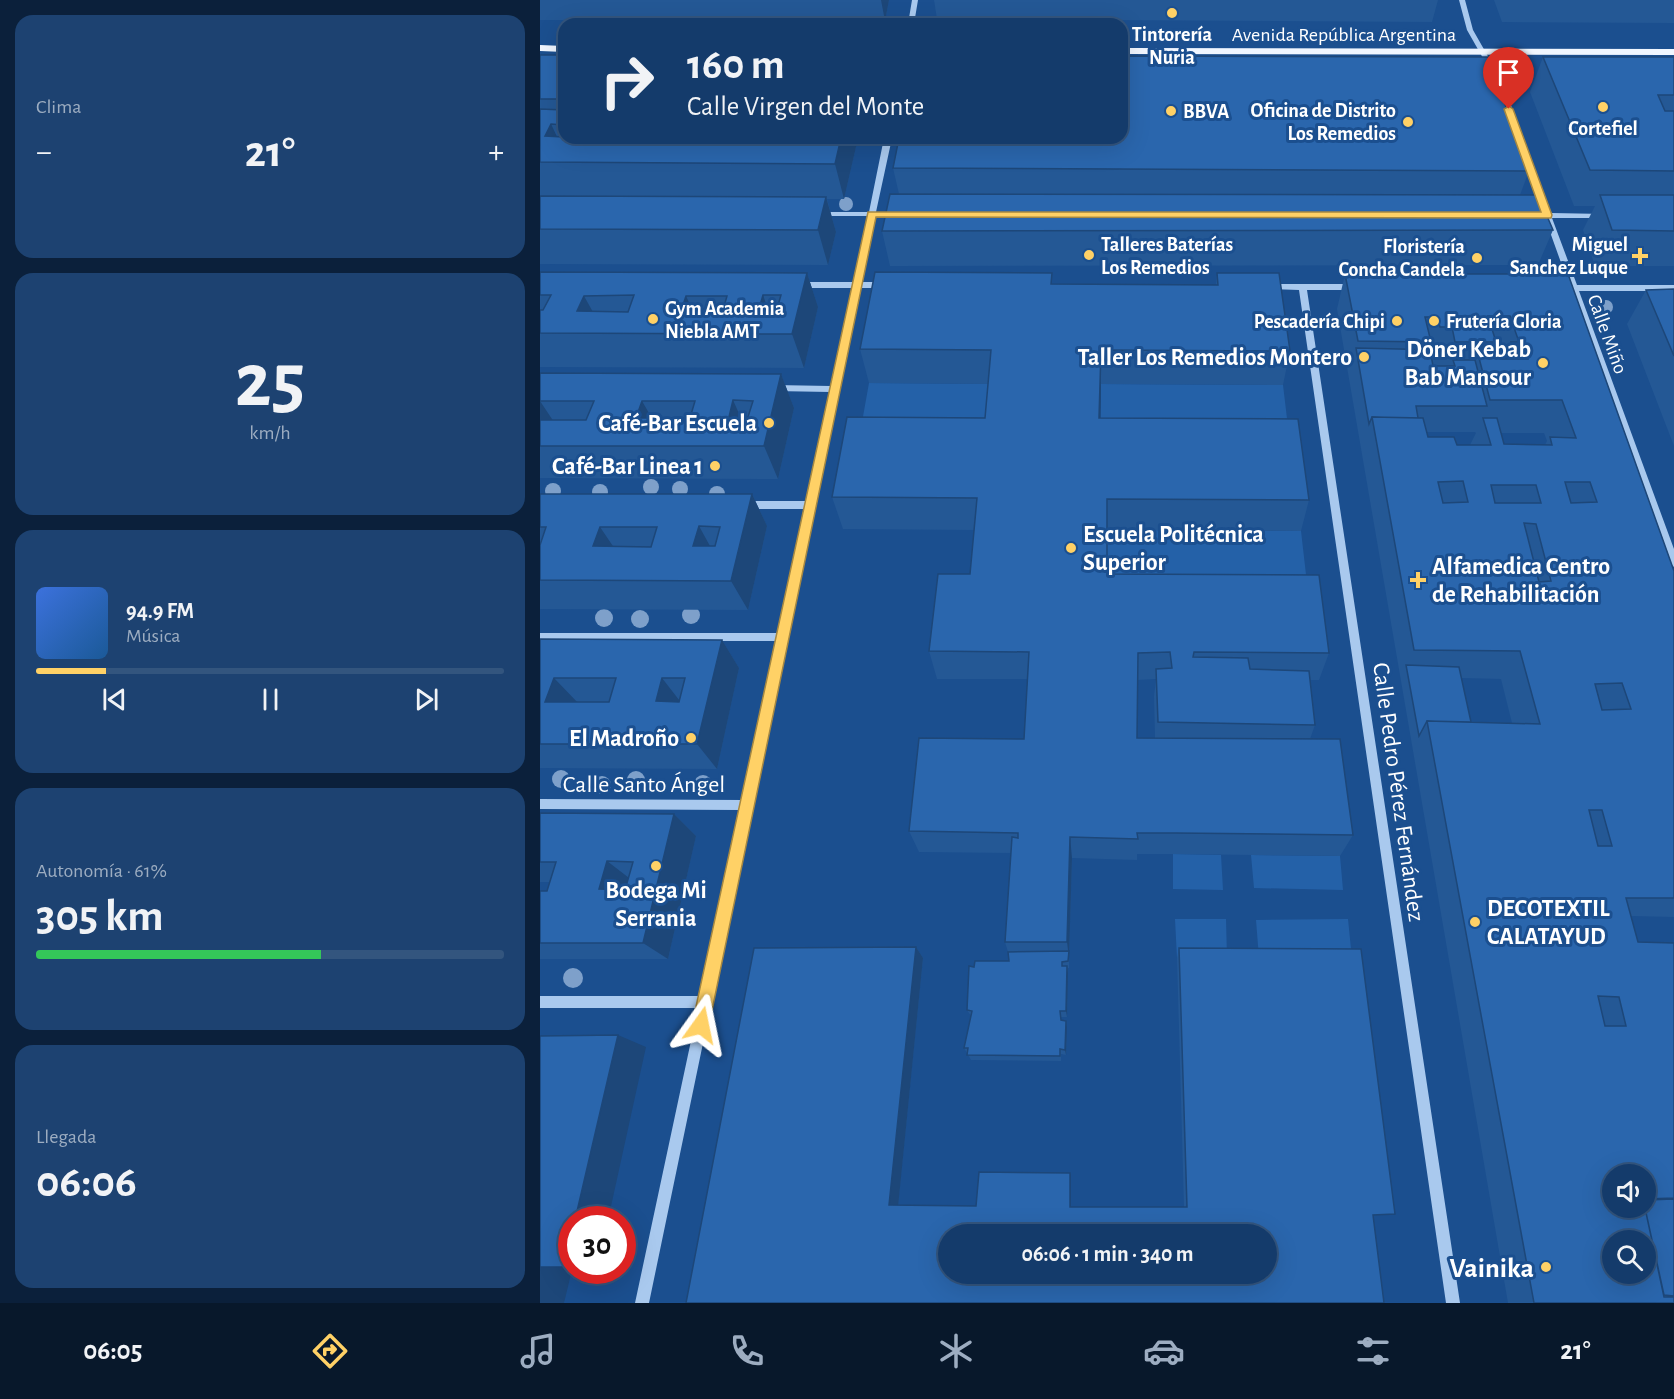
<!DOCTYPE html>
<html lang="es">
<head>
<meta charset="utf-8">
<style>
	body { margin:0; font-family:"Alegreya Sans",sans-serif; background:#1d4271; color:#f1f3f6; height:100vh; display:flex; flex-direction:column; font-size:22px; white-space:nowrap }
	* { box-sizing:border-box; margin:0 }
	p { font-size:20px; color:#9dadc1 }
	.icon { flex:none; width:33px; height:33px; fill:none; stroke:currentColor; stroke-width:2; stroke-linecap:round; stroke-linejoin:round }
	.map { position:relative; flex:1; overflow:hidden }
	.side { display:flex; flex-direction:column; gap:15px; padding:15px; background:#0b203b; width:540px }
	.side>* { flex:none }
	.top-card { position:absolute; left:18px; top:18px; width:570px; height:126px; border-radius:18px; box-shadow:0 6px 24px #0002,0 0 0 2px #33557e; background:#143b6b; color:#f1f3f6; overflow:hidden }
	.tools { position:absolute; left:1062px; top:1164px; display:grid; gap:12px }
	.tools a { display:grid; place-items:center; width:54px; height:54px; border-radius:50%; background:#143b6b; box-shadow:0 6px 24px #0002,0 0 0 2px #33557e; font-size:30px }
	.speed { position:absolute; left:18px; top:1206px; display:flex; gap:12px; font-size:30px; font-weight:700; text-align:center }
	.speed>* { display:grid; place-content:center; width:78px; height:78px; border-radius:50%; background:#143b6b; box-shadow:0 6px 24px #0002,0 0 0 2px #33557e; line-height:1 }
	.speed .limit { border:9px solid #d22; background:#fff; color:#111 }
	.pin { position:absolute; display:grid; place-items:center; width:51px; height:51px; color:#fff; margin:-62px -26px; border-radius:50% 50% 50% 0; rotate:-45deg; box-shadow:0 0 6px #0007 }
	.pin .icon { rotate:45deg }
	.me { position:absolute; width:66px; margin:-33px; rotate:12deg; stroke-linejoin:round; filter:drop-shadow(0 0 4px #0008) }
	.turn { display:flex; align-items:center; gap:21px; height:126px; padding:0 30px; font-size:27px }
	.turn .icon { width:78px; height:78px; stroke-width:2.5 }
	.turn b { display:block; font-size:42px; line-height:51px }
	.big { font-size:45px; font-weight:700; line-height:1.1 }
	.side .widget { flex:1; display:flex; flex-direction:column; justify-content:center; gap:9px; min-width:0; padding:0 21px; border-radius:18px; background:#1d4271 }
	.side .dial { align-items:center; gap:0 }
	.dial b { font-size:78px; line-height:1 }
	.song { display:flex; align-items:center; gap:18px }
	.cover { width:72px; height:72px; border-radius:9px; background:linear-gradient(135deg,hsl(220 70% 55%),hsl(210 70% 35%)) }
	.played { height:6px; border-radius:3px; background:linear-gradient(90deg,#ffd166 15%,#33557e 15%) }
	.keys { display:flex; justify-content:space-around; direction:ltr }
	.heat { display:flex; justify-content:space-between; align-items:center; font-size:33px; direction:ltr }
	.charge { height:9px; border-radius:4px; background:linear-gradient(90deg,#34c759 61%,#33557e 0) }
	.trip { position:absolute; left:398px; top:1224px; width:339px; height:60px; border-radius:30px; background:#143b6b; box-shadow:0 6px 24px #0002,0 0 0 2px #33557e; font-weight:700; line-height:60px; text-align:center }
	.tab-bar { display:flex; height:96px; justify-content:space-around; align-items:center; background:#08182b; color:#9dadc1 }
	.tab-bar .icon { width:42px; height:42px }
	.tab-bar .selected { color:#ffd166 }
	.tab-bar b { font-size:27px; color:#f1f3f6 }
	main { display:flex; flex:1; min-height:0 }
	.map>svg:first-child { display:block }
</style>
</head>
<body>
<main>
<section class="side">
<div class="widget"><p>Clima</p>
<div class="heat"><a>−</a><b class="big">21°</b><a>+</a></div>
</div>
<div class="widget dial"><b>25</b><p>km/h</p></div>
<div class="widget">
<div class="song"><i class="cover"></i><div><b>94.9 FM</b><p>Música</p></div></div>
<div class="played"></div>
<div class="keys"><svg class="icon" aria-label="previous" viewBox="0 0 24 24"><path d="M18 5L8 12l10 7zM5 5v14"/></svg><svg class="icon" aria-label="pause" viewBox="0 0 24 24"><path d="M8 5v14M16 5v14"/></svg><svg class="icon" aria-label="next" viewBox="0 0 24 24"><path d="M6 5l10 7-10 7zM19 5v14"/></svg></div>
</div>
<div class="widget"><p>Autonomía · 61%</p><b class="big">305 km</b><div class="charge"></div></div>
<div class="widget"><p>Llegada</p><b class="big">06:06</b></div>
</section>
<div class="map">
<svg width="1134" height="1303" viewBox="0 0 1134 1303">
	<rect width="100%" height="100%" fill="#1b4f8f"/>
	<path fill="#2461a8" d="M329,383L455,384L450,451L317,450Z
		M561,384L743,385L751,452L560,451Z
		M567,530L761,531L768,592L567,604Z
		M633,854L681,855L683,890L633,889Z
		M711,855L800,856L803,890L714,888Z
		M635,919H686L687,958H637Z
		M808,919L812,959L719,958L716,920Z"/>
	<g fill="none" stroke-linecap="round" stroke-linejoin="round">
		<path fill="#a9c9ee" fill-rule="evenodd" d="M372,0H378L374,24H368Z
			M919,0H925L933,30L962,81L1011,213L1065,214L1069,216L1065,218H1012L1037,285H1134V291H1039L1134,549V567L1129,563L1031,291H1020L1016,288L1020,285H1029L1005,218L993,217L989,215L993,213H1003L956,81L927,30Z
			M344,138H352L336,212H360L364,214L360,216H335L322,282H345L349,285L345,288H320L109,1303H95L158,1008H0V996H161L200,810L0,809V799L203,800L236,641H0V633H238L265,509H204L199,505L204,501H267L290,392L234,391L230,388L234,385L291,386L312,288H258L254,285L258,282H313L328,216H276L272,214L276,212H329Z
			M729,284H816L820,287L816,290H767L920,1303H906L759,290L726,289V285Z"/>
		<path fill="#f0f6ff" fill-rule="evenodd" d="M0,45L24,46V52L0,51Z
			M582,48L1134,49V55L582,54Z"/>
	</g>
	<g fill="#7ea0ca">
		<circle cx="306" cy="204" r="7"/>
		<circle cx="1066" cy="307" r="7"/>
		<circle cx="111" cy="487" r="8"/>
		<circle cx="140" cy="489" r="8"/>
		<circle cx="13" cy="491" r="8"/>
		<circle cx="60" cy="492" r="8"/>
		<circle cx="177" cy="494" r="8"/>
		<circle cx="151" cy="615" r="9"/>
		<circle cx="64" cy="618" r="9"/>
		<circle cx="100" cy="619" r="9"/>
		<circle cx="21" cy="779" r="9"/>
		<circle cx="96" cy="780" r="9"/>
		<circle cx="163" cy="784" r="9"/>
		<circle cx="62" cy="785" r="9"/>
		<circle cx="33" cy="978" r="10"/>
	</g>
	<path fill="#245895" fill-rule="evenodd" d="M0,0H349L345,21L0,20Z
		M394,0H898L892,22L397,19Z
		M954,0H1134V23L962,22Z
		M0,55H24V138H318L304,199H287L296,232L288,265L0,264Z
		M1003,57H1134V266H1055L1043,230L1055,206H1034L990,92Z
		M353,168L989,171L980,195L1013,230L998,265L350,266L342,231L359,194Z
		M0,272L267,273L278,307L264,368L0,367Z
		M677,273L750,351L743,385L561,384L560,418L769,500L761,531L567,530V574L789,653L779,680H770L775,725L770,739L813,835L800,856L633,854H597V860L532,858L529,958V968H528V973L527,1017H521V1021H526L527,1027L526,1055L521,1054V1061L431,1060L424,1048L431,1016L427,1010L434,967L469,961L468,952L465,942L471,853L379,852L369,831L484,739L487,679H397L389,651L430,574L434,530L303,529L292,497L445,418L448,384L329,383L320,349L513,284L676,285ZM616,679L614,696L615,738H597V680Z
		M805,274H1028L1134,571V917L1091,916L1098,942L1134,943V1303H968L797,309ZM952,350H955L957,354H950ZM886,432H935L936,433L930,445H917L888,437ZM961,433H1004L1007,441L1005,445L964,444ZM921,678L961,679L972,723L931,722Z
		M1134,289V446L1087,324L1106,290Z
		M0,373L241,374L254,408L238,479L0,478Z
		M0,494H212L227,526L208,610L0,609Z
		M0,639L182,640L199,668L177,769L0,768Z
		M0,813L134,814L156,836L128,959H0V891H7L10,882H0Z
		M376,947L383,958L358,1205L436,1206L530,1173L531,1175V1207H644L637,958L639,948L855,1214L834,1215L146,1303Z"/>
	<path fill="#1d4779" d="M341,0H349L345,21Z
		M11,124L28,160L0,142Z
		M301,138H318L304,199L295,164Z
		M286,197L296,232L288,265L278,230Z
		M267,273L278,307L264,368L252,334Z
		M223,295L235,330L219,309Z
		M44,296L63,330L37,311Z
		M146,296L162,330L142,308Z
		M561,350V384L560,451L559,418Z
		M241,374L254,408L238,479L224,446Z
		M193,400L208,434L189,417Z
		M0,401L22,434L0,432Z
		M102,401L121,434L96,418Z
		M212,494L227,526L208,610L191,581Z
		M159,526L176,557L153,546Z
		M60,527L81,558L53,546Z
		M182,640L199,668L177,769L157,744Z
		M14,678L40,705L5,702Z
		M122,678L143,705L116,701Z
		M134,814L156,836L128,959L103,943Z
		M530,837L532,858L529,958L527,942Z
		M67,861L93,881L86,908L59,889Z
		M376,947L383,958L358,1207L349,1205Z
		M527,966L528,973L527,1017L526,1011Z
		M526,1021L527,1027L526,1055L525,1050Z
		M78,1035L106,1047L68,1220H35Z
		M530,1173L531,1175V1208L530,1207Z
		M32,1234V1270L24,1303H0V1267Z"/>
	<path fill="#2a66ad" stroke="#1d4779" stroke-width="1.5" fill-rule="evenodd" d="M0,55H24V99H0Z
		M582,56L948,57L989,171L353,168L359,138H582Z
		M1003,57H1134V95H1118L1125,111H1134V171L1050,170Z
		M0,109L24,110V125L11,124L5,136L24,137V138H301L295,164L0,162Z
		M350,194L998,195L1013,230L342,231Z
		M1060,195H1134V231L1072,230Z
		M0,196L286,197L278,230L0,229Z
		M0,272L267,273L252,334L0,333V310H3L11,295H0ZM94,295L88,312L37,311L44,296ZM223,295H241L237,309H219ZM146,296H187L183,310L142,308Z
		M335,272L512,273L511,284L678,285L677,273H739L750,351L561,350L559,418L758,419L769,500L567,499V574L779,575L789,653L654,652L653,657L708,658L710,669L769,671L775,725L618,722L616,669L632,668L630,652L598,653L597,738L800,739L813,835L636,833H597L598,839L530,837L527,942H465L472,837L478,838V833L369,831L379,738L484,739L489,652L389,651L398,574H430L437,498L292,497L307,417L445,418L451,350L320,349Z
		M805,274H1028L1134,571V898H1086L1098,942L1134,943V1198L1106,1199V1174H1072V1208H1105L1124,1297H1134V1303H994L887,721L1000,724L980,651L874,650L832,417L883,418L888,437H914L917,445H951L943,418H957L964,444L1012,445L1010,437L1036,438L1022,400H950L938,354H961L962,359H988L985,348H973L971,342H979L970,316H948L956,342H915L912,327H900L897,317H885L891,342L818,341ZM923,481L928,502L903,503L898,482ZM1025,482H1050L1057,502L1031,503ZM951,485H996L1001,503H955ZM984,523L996,524L1011,581L999,582ZM1082,683L1091,709L1062,710L1055,684ZM1049,810H1062L1072,846H1058ZM1058,996L1079,997L1086,1026H1065ZM1072,1240H1106V1274H1072Z
		M1134,289V356L1106,290Z
		M816,348L901,350L903,355H891L893,366H915L913,360H935L947,406H876L878,418L832,417L829,424Z
		M0,373L241,374L224,446H0V420H46L54,401H0ZM193,400L213,401L208,417H189ZM102,401H155L150,418H96Z
		M0,494H212L191,581L0,580V545L6,527H0ZM159,526L180,527L175,546H153ZM60,527H117L111,547L53,546Z
		M0,639L182,640L157,744H0ZM14,678H76L69,702H5ZM122,678H145L139,702L116,701Z
		M866,665L919,667L931,722L887,721L879,736Z
		M0,813L134,814L103,943H0V891H7L16,862H0ZM67,861L93,862L85,890L59,889Z
		M376,947L349,1205L436,1206L439,1172L530,1173V1207H647L639,948L821,949L855,1214L833,1215L844,1303H146L214,948ZM408,1234H726V1274H408Z
		M529,951L528,961L522,962V966H527L526,1011H520L521,1020L526,1021L525,1050L520,1049V1056L427,1055L428,1048H424L432,1011L427,1010L429,966L434,967L435,961H469L468,952Z
		M78,1035L35,1220H32V1234L24,1267H0V1036Z
		M1134,1199V1296L1124,1295L1105,1208L1106,1200Z"/>
	<path fill="#ffd166" stroke="#a68842" stroke-width="1.5" d="M969,106L973,109L1012,215L1011,218L336,217L169,1025L167,1031L161,1033L155,1031L152,1025L328,212H1001L964,109Z"/>
	<g fill="#ffd166" stroke="#1b4f8f" stroke-width="2">
		<circle cx="632" cy="13" r="6"/>
		<circle cx="1063" cy="107" r="6"/>
		<circle cx="631" cy="111" r="6"/>
		<circle cx="868" cy="122" r="6"/>
		<circle cx="549" cy="255" r="6"/>
		<path d="M1097 247h6v6h6v6h-6v6h-6v-6h-6v-6h6z"/>
		<circle cx="937" cy="258" r="6"/>
		<circle cx="113" cy="319" r="6"/>
		<circle cx="857" cy="321" r="6"/>
		<circle cx="894" cy="321" r="6"/>
		<circle cx="824" cy="357" r="6"/>
		<circle cx="1003" cy="363" r="6"/>
		<circle cx="229" cy="423" r="6"/>
		<circle cx="175" cy="466" r="6"/>
		<circle cx="531" cy="548" r="6"/>
		<path d="M875 571h6v6h6v6h-6v6h-6v-6h-6v-6h6z"/>
		<circle cx="151" cy="738" r="6"/>
		<circle cx="116" cy="866" r="6"/>
		<circle cx="935" cy="922" r="6"/>
		<circle cx="1006" cy="1267" r="6"/>
	</g>
	<g text-anchor="middle" stroke-width="6" stroke-linejoin="round" paint-order="stroke">
		<g font-size="20" font-weight="bold" fill="#fff" stroke="#1b4f8f" text-anchor="end">
			<text x="632" y="41" text-anchor="middle">Tintorería<tspan x="632" dy="23">Nuria</tspan></text>
			<text x="856" y="117">Oficina de Distrito<tspan x="856" dy="23">Los Remedios</tspan></text>
			<text x="643" y="118" text-anchor="start">BBVA</text>
			<text x="1063" y="135" text-anchor="middle">Cortefiel</text>
			<text x="561" y="251" text-anchor="start">Talleres Baterías<tspan x="561" dy="23">Los Remedios</tspan></text>
			<text x="1088" y="251">Miguel<tspan x="1088" dy="23">Sanchez Luque</tspan></text>
			<text x="925" y="253">Floristería<tspan x="925" dy="23">Concha Candela</tspan></text>
			<text x="125" y="315" text-anchor="start">Gym Academia<tspan x="125" dy="23">Niebla AMT</tspan></text>
			<text x="845" y="328">Pescadería Chipi</text>
			<text x="906" y="328" text-anchor="start">Frutería Gloria</text>
		</g>
		<g font-size="20" fill="#fff" stroke="#1b4f8f">
			<text x="804" y="41">Avenida República Argentina</text>
			<text transform="translate(1068 334) rotate(70)" y="7">Calle Miño</text>
		</g>
		<g font-size="24" font-weight="bold" fill="#fff" stroke="#1b4f8f" text-anchor="end">
			<text x="991" y="357">Döner Kebab<tspan x="991" dy="28">Bab Mansour</tspan></text>
			<text x="812" y="365">Taller Los Remedios Montero</text>
			<text x="217" y="431">Café-Bar Escuela</text>
			<text x="163" y="474">Café-Bar Linea 1</text>
			<text x="543" y="542" text-anchor="start">Escuela Politécnica<tspan x="543" dy="28">Superior</tspan></text>
			<text x="892" y="574" text-anchor="start">Alfamedica Centro<tspan x="892" dy="28">de Rehabilitación</tspan></text>
			<text x="139" y="746">El Madroño</text>
			<text x="116" y="898" text-anchor="middle">Bodega Mi<tspan x="116" dy="28">Serrania</tspan></text>
			<text x="947" y="916" text-anchor="start">DECOTEXTIL<tspan x="947" dy="28">CALATAYUD</tspan></text>
		</g>
		<g font-size="24" fill="#fff" stroke="#1b4f8f">
			<text x="104" y="792">Calle Santo Ángel</text>
			<text transform="translate(859 792) rotate(82)" y="8">Calle Pedro Pérez Fernández</text>
		</g>
		<g font-size="28" font-weight="bold" fill="#fff" stroke="#1b4f8f" text-anchor="end">
			<text x="994" y="1277">Vainika</text>
		</g>
	</g>
</svg>
<div class="tools">
<a><svg class="icon" aria-label="sound" viewBox="0 0 24 24"><path d="M4 9h4l5-4v14l-5-4H4zM17 9q2 3 0 6"/></svg></a>
<a><svg class="icon" aria-label="search" viewBox="0 0 24 24"><circle cx="10" cy="10" r="6"/><path d="M15 15l6 6"/></svg></a>
</div>
<div class="speed"><div class="limit">30</div></div>
<div class="pin" style="left:969px;top:109px;background:#d93025"><svg class="icon" aria-label="arrive" viewBox="0 0 24 24"><path d="M6 21V4h12l-3 4 3 4H6"/></svg></div>
<svg class="me" style="left:161px;top:1025px" viewBox="-20 -20 40 40"><path d="M0-17L14 15 0 8-14 15z" fill="#ffd166" stroke="#fff" stroke-width="4"/></svg>
<div class="trip">06:06 · 1 min · 340 m</div>
<div class="top-card">
<div class="turn"><svg class="icon" aria-label="right" viewBox="0 0 24 24"><path d="M7 20v-9h11M14 6l5 5-5 5"/></svg><div><b>160 m</b>Calle Virgen del Monte</div></div>
</div>
</div>
</main>
<nav class="tab-bar">
<b>06:05</b>
<svg class="icon selected" aria-label="directions" viewBox="0 0 24 24"><path d="M12 3l9 9-9 9-9-9zM9 14v-3h6M13 9l2 2-2 2"/></svg>
<svg class="icon" aria-label="music" viewBox="0 0 24 24"><path d="M9 18V5l10-2v13"/><circle cx="6" cy="18" r="3"/><circle cx="16" cy="16" r="3"/></svg>
<svg class="icon" aria-label="phone" viewBox="0 0 24 24"><path d="M5 4h4l2 5-3 2q2 4 5 5l2-3 5 2v4C11 20 4 13 5 4z"/></svg>
<svg class="icon" aria-label="climate" viewBox="0 0 24 24"><path d="M12 3v18M4 7l16 10M4 17L20 7"/></svg>
<svg class="icon" aria-label="car" viewBox="0 0 24 24"><path d="M5 17H2v-5l4-1 3-4h7l3 4 3 1v5h-3M9 17h6M6 11h13"/><circle cx="7" cy="17" r="2"/><circle cx="17" cy="17" r="2"/></svg>
<svg class="icon" aria-label="filters" viewBox="0 0 24 24"><path d="M4 7h16M4 17h16"/><circle cx="9" cy="7" r="2"/><circle cx="15" cy="17" r="2"/></svg>
<b>21°</b>
</nav>
</body>
</html>
